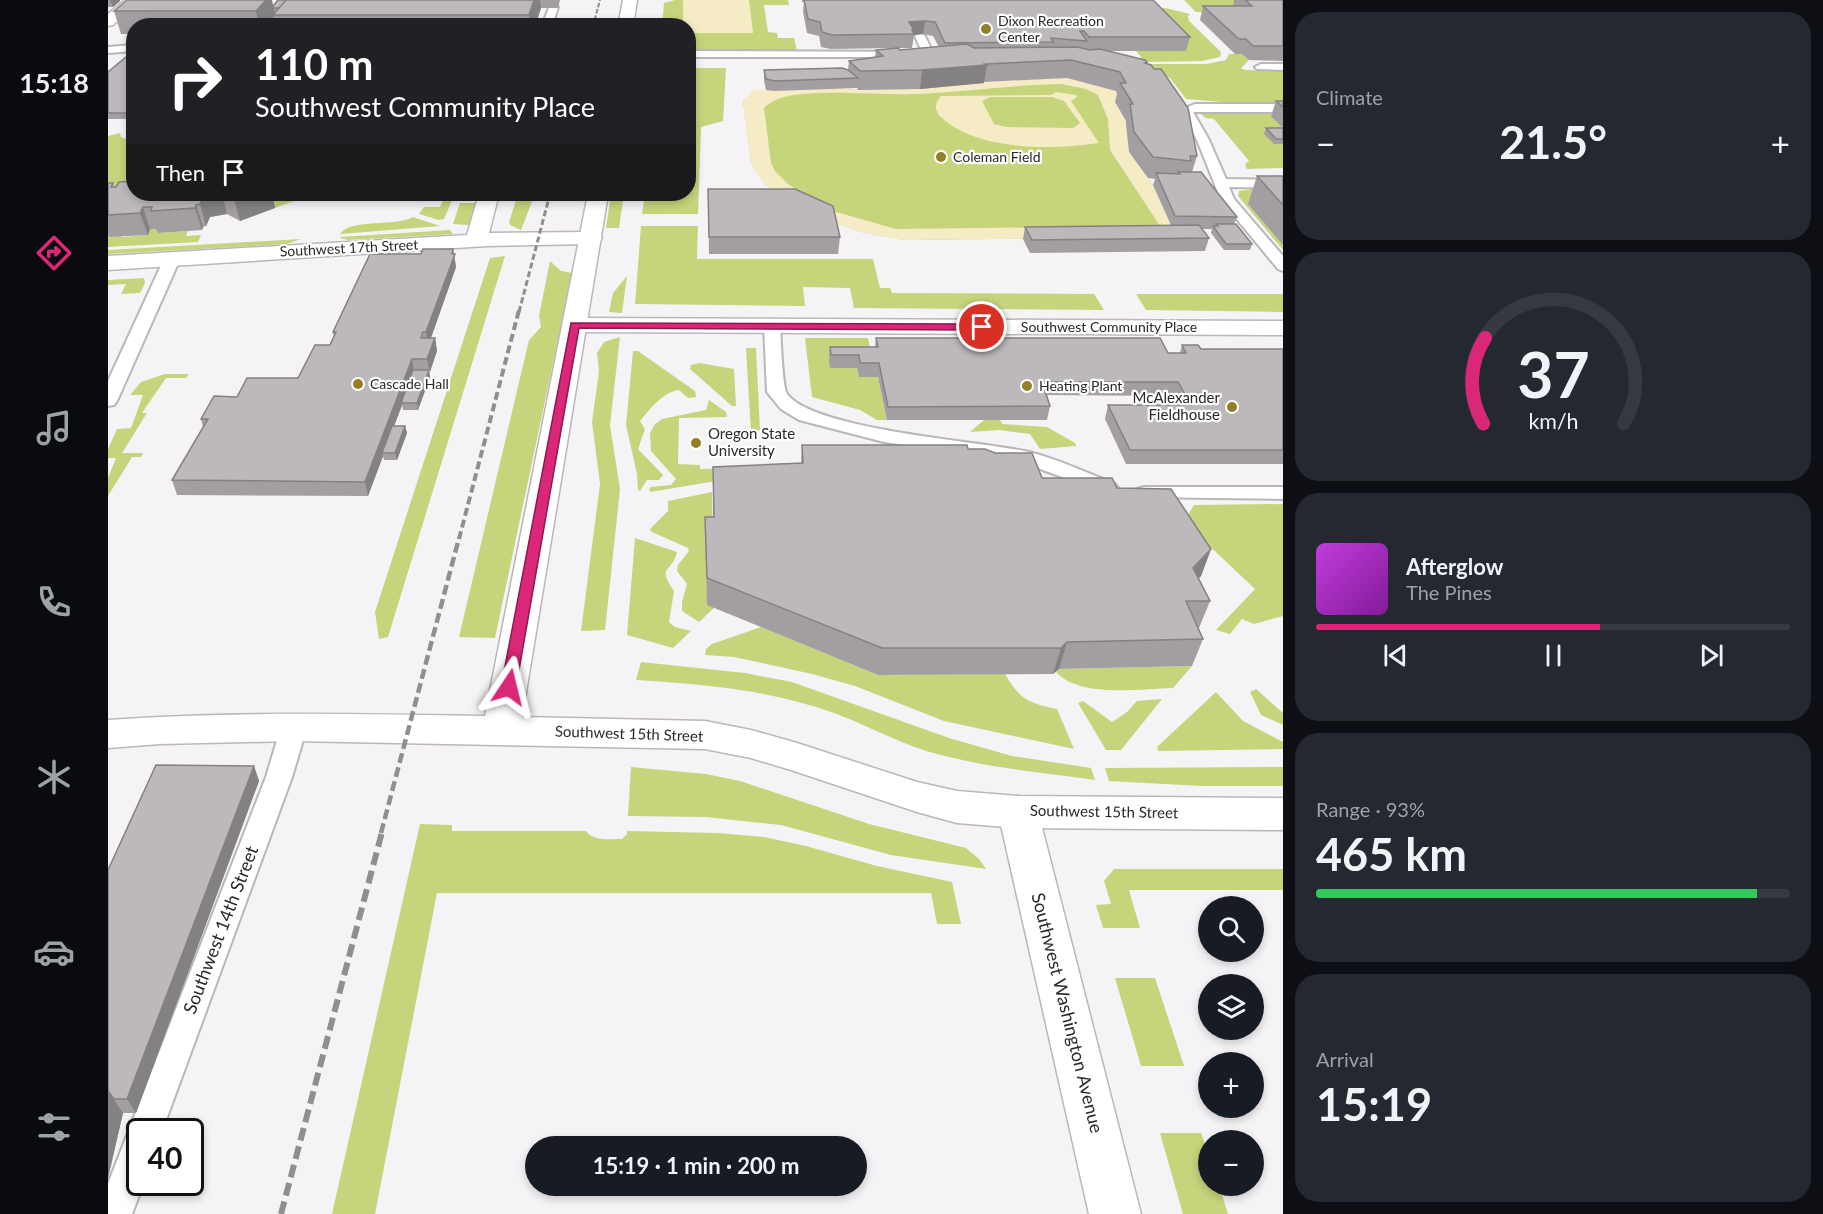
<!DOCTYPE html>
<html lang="en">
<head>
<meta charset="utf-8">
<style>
	body { margin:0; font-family:Lato,sans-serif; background:#242831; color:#f1f3f6; height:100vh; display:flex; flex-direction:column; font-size:22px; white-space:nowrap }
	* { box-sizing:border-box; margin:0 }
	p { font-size:20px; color:#9ea1a6 }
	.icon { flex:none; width:33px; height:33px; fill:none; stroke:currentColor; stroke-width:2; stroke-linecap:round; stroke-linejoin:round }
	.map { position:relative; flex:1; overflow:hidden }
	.details { display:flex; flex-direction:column; gap:12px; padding:12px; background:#0d0f14; width:540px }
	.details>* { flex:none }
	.hud { position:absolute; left:18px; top:18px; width:570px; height:183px; border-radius:24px; box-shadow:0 3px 9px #0003; background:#202124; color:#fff; overflow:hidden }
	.tools { position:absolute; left:1090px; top:896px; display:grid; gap:12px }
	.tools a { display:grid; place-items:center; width:66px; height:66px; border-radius:50%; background:#171b24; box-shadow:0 3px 9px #0003; font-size:30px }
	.speed { position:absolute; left:18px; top:1118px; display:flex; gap:12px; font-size:30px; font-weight:700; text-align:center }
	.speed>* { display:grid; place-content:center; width:78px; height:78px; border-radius:50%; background:#171b24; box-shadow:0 3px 9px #0003; line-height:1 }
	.speed .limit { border:3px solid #111; border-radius:9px; background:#fff; color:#111 }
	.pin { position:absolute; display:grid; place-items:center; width:51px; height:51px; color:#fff; margin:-26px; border:3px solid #fff; border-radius:50%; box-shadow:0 2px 6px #0007 }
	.me { position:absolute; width:66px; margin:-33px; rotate:10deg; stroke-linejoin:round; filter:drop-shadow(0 0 4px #0008) }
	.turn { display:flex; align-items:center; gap:21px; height:126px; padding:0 30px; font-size:27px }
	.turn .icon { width:78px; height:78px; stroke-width:2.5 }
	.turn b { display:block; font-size:42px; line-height:51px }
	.then { display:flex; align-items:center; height:57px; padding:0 30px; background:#0003; gap:12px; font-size:22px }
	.big { font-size:45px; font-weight:700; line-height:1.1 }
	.details .tile { flex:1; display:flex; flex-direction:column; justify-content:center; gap:9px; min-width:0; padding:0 21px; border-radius:24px; background:#242831 }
	.details .dial { align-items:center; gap:0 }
	.dial svg { height:156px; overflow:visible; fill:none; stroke:#363941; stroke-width:7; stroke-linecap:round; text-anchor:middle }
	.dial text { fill:#f1f3f6; stroke:none }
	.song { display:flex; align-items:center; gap:18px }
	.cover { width:72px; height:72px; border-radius:9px; background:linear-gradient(135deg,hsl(290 70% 55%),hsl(290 70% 35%)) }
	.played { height:6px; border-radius:3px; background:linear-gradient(90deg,#db2777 60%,#363941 60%) }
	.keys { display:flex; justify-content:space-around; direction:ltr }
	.heat { display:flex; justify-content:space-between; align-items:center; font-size:33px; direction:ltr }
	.charge { height:9px; border-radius:4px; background:linear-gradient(90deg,#34c759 93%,#363941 0) }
	.trip { position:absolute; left:417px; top:1136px; width:342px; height:60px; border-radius:30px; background:#171b24; box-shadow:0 3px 9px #0003; font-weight:700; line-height:60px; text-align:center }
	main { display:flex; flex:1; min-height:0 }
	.tabs { display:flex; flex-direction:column; width:108px; justify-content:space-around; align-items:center; background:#090b0e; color:#9ea1a6 }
	.tabs .icon { width:42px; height:42px }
	.tabs .current { color:#db2777 }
	.tabs b { font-size:27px; color:#f1f3f6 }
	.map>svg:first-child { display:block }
</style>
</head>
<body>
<main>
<nav class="tabs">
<b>15:18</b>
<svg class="icon current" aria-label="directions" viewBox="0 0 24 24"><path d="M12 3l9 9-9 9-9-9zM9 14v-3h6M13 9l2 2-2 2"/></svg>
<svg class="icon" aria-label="music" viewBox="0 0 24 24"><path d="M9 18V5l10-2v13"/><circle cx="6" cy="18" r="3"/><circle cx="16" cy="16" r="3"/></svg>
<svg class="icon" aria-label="phone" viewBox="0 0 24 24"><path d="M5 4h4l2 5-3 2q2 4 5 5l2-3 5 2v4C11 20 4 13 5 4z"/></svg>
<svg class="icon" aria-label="climate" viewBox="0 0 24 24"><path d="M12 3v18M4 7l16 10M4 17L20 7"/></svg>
<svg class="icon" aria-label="car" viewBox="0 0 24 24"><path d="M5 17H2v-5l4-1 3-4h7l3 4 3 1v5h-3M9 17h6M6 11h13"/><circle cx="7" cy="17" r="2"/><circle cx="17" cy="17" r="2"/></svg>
<svg class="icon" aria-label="filters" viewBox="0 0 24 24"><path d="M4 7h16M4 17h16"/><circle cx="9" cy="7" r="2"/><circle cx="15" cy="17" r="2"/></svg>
</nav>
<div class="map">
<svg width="1175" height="1214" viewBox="0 0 1175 1214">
	<rect width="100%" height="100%" fill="#f6f3f7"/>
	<path fill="#c6d47c" d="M567,0H680L681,5H656L660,32L669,33L670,38H686L689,51H581L580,26H554L556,3Z
		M1076,0H1175L1131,12H1088Z
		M1038,8H1057L1082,14L1080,17L1081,21L1113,52L1112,57L1094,61L1037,62L1028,51H1078Z
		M1121,54H1134L1141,60L1133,68L1137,70L1175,71V102H1114L1078,99L1062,78L1048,75L1039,64H1099L1118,60Z
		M581,68H618L615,121L593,127L590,214H534L537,194H580Z
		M929,79L1008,91L1040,178L1045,185L1064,228L1080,237L796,240L753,232L716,219L658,185L646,169L643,161L635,101L647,90L812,89L929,81Z
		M1099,112L1163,113L1175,128V168L1139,169L1137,164L1141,161L1106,119L1098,118L1093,114Z
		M12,133L13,137L25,142L26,194L0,199V136Z
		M1145,189L1154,200H1175V250L1130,196L1131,191Z
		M185,194H215L210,201H186L167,208L154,202L164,195Z
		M338,194H347L336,219L331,220L311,214L316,207H332Z
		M410,194H427L413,230L402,225L401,222Z
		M503,194H516L511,228H498Z
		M352,203H369L361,225L345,224Z
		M305,217L332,226L232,234C243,218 286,227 305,217Z
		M533,226H590L589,259H765L772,288H782L784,293L986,294L996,310L746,308L742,288L695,287L697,306L527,304Z
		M42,229H51L50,233L80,231L78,236L93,235L90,242L0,247V232L15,237L39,235Z
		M342,230L345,234L240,240L232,238V237Z
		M193,239L179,244L0,254V250Z
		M397,256L280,637L271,639L267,612L382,258Z
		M442,261L453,271L464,273L387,638L351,637L421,340L433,327L431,316Z
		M519,276L514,313L501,312L505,293Z
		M36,278L37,283L32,293L13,294L18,284L0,285V280Z
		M1028,294H1175V312L1038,310Z
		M512,337L502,425L512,489L497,630L473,631L492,484L484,422L491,371L489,353L496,342Z
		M697,338H760L762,348L749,368L751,377H770L779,420H769L752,410L704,397Z
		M638,348H648L652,430L643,433Z
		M525,351H530L587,391L588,397L580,398L571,390C555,392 542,409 532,421L537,429L530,449L555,475L551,480H539L532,491L530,490L529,474L518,425Z
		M592,363L626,369L628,406H624L582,369L583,365Z
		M57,374H81L78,378H58L34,413H39L14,453H35L33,457H24L0,496V478L8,458H0V449L9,429L23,428L35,395H22L33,382Z
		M601,400L618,412L619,417L571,418L570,464L592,465V469L642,468L632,477L542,492L541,489L543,487L563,485L568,479L543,451L542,433L547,424L554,419L598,410Z
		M876,420H892L894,424L939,427L967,443L968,446L932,449L922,434L891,430L862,432Z
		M604,492L606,608L591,622L574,611V602L579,584L569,571L570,565L581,551L580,548L544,532L542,529L560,511V501Z
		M1175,504V616L1146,624L1134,619L1122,634L1108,630L1147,589L1076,522L1086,505Z
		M527,538L569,552C564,574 548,565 566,591L561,622L567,627L583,631L565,648L519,635Z
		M653,627L770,675L897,674C912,700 921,703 949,709L966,749L836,721L747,686L704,674L626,657L597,655L598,649L604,644Z
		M533,662L637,673L684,682L841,738L904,756L983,768L987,780C935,773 883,768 833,755C795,746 762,726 726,713C662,690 596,684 528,680Z
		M1084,666L1065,688C1032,689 971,698 948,672L951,669Z
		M1148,689L1175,713V725L1153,715L1142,692Z
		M1108,692L1135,721L1175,742V749L1050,751L1049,747Z
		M1054,699L1013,750H998L970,703L975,701L1004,722L1019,712L1029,701Z
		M523,767L598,774L632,781L761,824L858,848L871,859L878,869L783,855L673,825L598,817L520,816Z
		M1175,767V786H1094L1001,781L997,768Z
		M312,824L344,825V831H478C486,842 502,839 514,839L519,834V831L610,833L656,837L698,846L769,866L844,882L853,924H829L823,893H329L267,1214H224Z
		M1006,869H1175V890H1021L1032,928H995L988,905L1003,904L996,881Z
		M1007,978H1047L1076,1066H1033Z
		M1052,1133H1093L1101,1156V1185H1111L1120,1214H1075Z"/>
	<path fill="#f5ebc5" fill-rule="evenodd" d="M575,0H641L645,33H581L580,26L575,25Z
		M959,78L1008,91L1040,178L1045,185L1064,228L1080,237L796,240L753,232L716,219L669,194L658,185L646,169L643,161L635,101L647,90L812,89L874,82ZM953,84L978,89L990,95L1000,119L1002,150L1052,226L788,229L721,210L680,184L667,171L663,163L656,108C663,100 675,97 685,95C726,90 769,95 810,94C857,92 905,85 953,84Z
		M948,92L968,95L969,97L963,101L991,143C946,150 872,151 835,119C826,112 826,104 833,96L943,95ZM882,97H944L956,101L972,123L965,128L898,127L886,124L874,101Z"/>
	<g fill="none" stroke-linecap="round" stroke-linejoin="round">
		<g stroke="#bab6ba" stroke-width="4">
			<path id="lane" d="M442,5L450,7L444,26H434Z
				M812,33L817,36L826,55L825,57H580V51L814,52L807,36Z
				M26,45V51L0,53V47Z
				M1153,64H1175V70L1149,69L1147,67Z
				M1087,104H1175V112H1085L1101,140L1118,179L1175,180V188L1121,187L1126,199L1175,256V271L1170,269L1113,200L1089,140L1072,110Z
				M64,254L72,259L9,401L6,405L0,406V381L56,259Z
				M664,321L672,326C673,338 674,386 679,394C706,430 871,441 921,452C950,459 979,473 1007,484L1010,488L1007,492L1000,494L916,463L776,442L691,420L673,409L659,392L656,326Z
				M1036,487H1175V499L1029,497L1026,493L1029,489Z
				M186,718L195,720L199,727L184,777L54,1131H32V1182H36L24,1214H0V1184L158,777L173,727L177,720Z"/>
		</g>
		<g stroke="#bab6ba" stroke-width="3">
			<path id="street" d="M17,0H33L5,25L0,26V14Z
				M371,194H391L381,233L483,232L491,233L494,238L491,243L483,244L379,246L0,270V256L359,235Z
				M466,318L1175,321V335L466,332L457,330L454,325L457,320Z
				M910,796L924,801L930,812L1033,1214H981L890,812L896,801Z"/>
		</g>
		<g stroke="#bab6ba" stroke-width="3">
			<path id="secondary" d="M515,0H529L525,26H510Z
				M480,194H500L414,717L597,721L643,730L689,743L809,782L849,791L910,796L1175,798V830L910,828L849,823L809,812L683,770L643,758L597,749L186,741L52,744L0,748V720C126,711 252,714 377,716Z"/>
		</g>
		<use href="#lane" fill="#fff" fill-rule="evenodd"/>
		<use href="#street" fill="#fff" fill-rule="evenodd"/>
		<use href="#secondary" fill="#fff" fill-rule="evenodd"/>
		<path stroke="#918e91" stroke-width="2" stroke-dasharray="4.5 2" stroke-linecap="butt" d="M485,26L492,0"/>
		<path stroke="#918e91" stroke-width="3" stroke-dasharray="6 3" stroke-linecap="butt" d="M411,312L442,194"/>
		<path stroke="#918e91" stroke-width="4" stroke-dasharray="8 4" stroke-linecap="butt" d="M351,539L411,310"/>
		<path stroke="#918e91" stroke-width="4.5" stroke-dasharray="10 4.5" stroke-linecap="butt" d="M273,833L351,538"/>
		<path stroke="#918e91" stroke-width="6" stroke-dasharray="13 6" stroke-linecap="butt" d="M173,1214L274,832"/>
	</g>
	<path fill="#a29ea2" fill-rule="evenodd" d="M0,0H12V1L5,7H0Z
		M178,0H452L450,8H433L427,26H167L166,19L160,26H26V34H13L6,11L165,6Z
		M694,0H1045L1082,37L1078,51H1002L1039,64L1089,156L1084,172L1129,217L1126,224L1144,244L1142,250H1116L1103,233L1104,229H1093L1101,238L1097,251L922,253L915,239L917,227L1063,225L1045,185L1047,179L1040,178L1021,152L1018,124V121L1007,102L1009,94L1008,91L959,78L876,82V83L812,89L750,90L749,88L666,91L658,90L656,80V70H740L741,61L767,57L768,50L786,48L723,49L713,47L711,36L699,33L695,12L696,2H694ZM815,34L825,36L831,47L792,50L791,48H804L806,35Z
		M1126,0H1175V61L1141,60L1134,54H1127L1092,20L1095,6H1125Z
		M26,57V119H0V72Z
		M1168,101H1175V128L1163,116Z
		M1158,128H1175V144H1166L1156,134Z
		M1149,176H1175V245L1140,204Z
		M0,183H5L6,187L26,194H188L164,195L167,208L132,221L119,214L102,217L98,226L95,227L94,230L50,233L48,229H42L40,235L1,237L0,234Z
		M600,189L732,237L730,254H601Z
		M345,249L348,267L323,338H327L329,351L321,372L322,377L310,410H295L294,405L286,426H297L299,433L289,460H276L275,456L260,496L69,495L64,480L95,427L93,419L129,397L190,378L222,345L226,337L225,332L313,254Z
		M768,338L1060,353H1072L1074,345L1093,349H1175V464H1018L997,419L1000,405H1071L1066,396L939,395L942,406L939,420H779L770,377H751L749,368H722L721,360L722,347H767Z
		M694,445L860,449L934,478L1009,488L1103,549L1093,576L1091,578L1102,601L1091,628H1090L1095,639L1084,666L951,669L945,674L770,675L599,605L597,517H605V467L693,463Z
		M146,766L151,781L28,1113H15L0,1178V870Z"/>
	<path fill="#848184" d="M2,0H12V1L5,7Z
		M158,0H164L167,15H165L166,19L160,26H151L148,11Z
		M426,0H432L433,8L427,26H422L421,15Z
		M817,21L815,34L806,35V30L801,22Z
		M879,65L876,83L812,89L814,70Z
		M105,194H114L119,214L102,217L98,226L92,204L96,195Z
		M142,194H164L167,208L132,221L126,199Z
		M88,205L95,227L94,230L87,208Z
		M35,207L42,229L40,235L32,213Z
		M345,249L348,267L320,346L318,332Z
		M327,338L329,351L322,372L319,359Z
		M304,359L306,372L293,403L294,405L276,453H274L275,456L260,496L257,482Z
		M321,370L322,377L310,410L309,403Z
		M297,426L299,433L289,460L287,453Z
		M1103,549L1093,576L1076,594L1085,568Z
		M959,642L951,669L945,674L953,648Z
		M146,766L151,781L28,1113L19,1099Z
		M0,1091L15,1113L0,1178Z"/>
	<path fill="#bcb8bc" stroke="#848184" stroke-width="1.5" d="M19,0H158L148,11H6Z
		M170,0H178L171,8H165V6Z
		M178,0H426L421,15H165Z
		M696,0H1045L1082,37H981L976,31H972L979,41L943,38L945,42L837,43L827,22L817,21L801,22L806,30H804L806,34L724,35L714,32L712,22L700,19Z
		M1137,0H1175V46H1145L1138,39H1131L1095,6H1144Z
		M859,44L866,48L969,47L982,50L992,49L1037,60L1039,62L1037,63L1043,65L1046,69H1053L1080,108L1089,156H1082L1083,161L1045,157L1026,132L1022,104H1025L1012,83H1018L1012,72L963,60L877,64L879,65L814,70L752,71L741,61L775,56L768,50L790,48L792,50Z
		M18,57H26V113H0V72Z
		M734,68L740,70L750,78L667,81L658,79L656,70Z
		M1168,101H1175V107Z
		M1158,128H1175V139H1168Z
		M1070,172H1093L1129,217L1067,216L1048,173L1072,174Z
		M1149,176H1175V205Z
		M26,181V194H105L96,195L92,204L88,205L87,208L43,211L44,207H35L32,213L0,215V183H5L3,187H8L11,182Z
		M600,189H687L725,206L732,237H601Z
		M116,194H142L126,199Z
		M1108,224H1128L1144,244H1118L1105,226H1110Z
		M1091,225L1101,238L924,240L917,227Z
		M315,249H345L344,254H347L318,332H315L313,338H327L319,359H304L257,482L64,480L100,419H93L106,396L129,397L139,378H190L207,345H222L228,332H225L262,254H313Z
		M768,338H1052L1060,353H1078L1074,345H1090L1093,349H1175V450H1022L1000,405H1083L1070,382H934L942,406L780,407L771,363H752L751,355H723L722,347H770Z
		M305,370H321L309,403H293Z
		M284,426H297L287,453H274Z
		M694,445H859L860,449H877L887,453H924L934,478H1004L1009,488L1063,489L1103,549L1085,568L1102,601H1078L1095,639L959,642L953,648H774L599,578L597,517H606L605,467L695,463Z
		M48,765L146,766L19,1099H6L0,1091V870Z"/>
	<path fill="#db2777" stroke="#8e194d" stroke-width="1.5" d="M463,323L874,324L879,327L874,330L471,328L408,687L401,692L393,687Z"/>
	<g fill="#927f26" stroke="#fff" stroke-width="2">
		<circle cx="878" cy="29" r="6"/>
		<circle cx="833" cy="157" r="6"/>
		<circle cx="250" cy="384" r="6"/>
		<circle cx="919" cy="386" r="6"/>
		<circle cx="1124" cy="407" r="6"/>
		<circle cx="588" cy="443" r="6"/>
	</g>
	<g text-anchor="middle" stroke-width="4.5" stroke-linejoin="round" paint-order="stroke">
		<g font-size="14" fill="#2a282a" stroke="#fff" text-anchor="start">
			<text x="890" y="26">Dixon Recreation<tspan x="890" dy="16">Center</tspan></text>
			<text x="845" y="162">Coleman Field</text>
			<text x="262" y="389">Cascade Hall</text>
			<text x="931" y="391">Heating Plant</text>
		</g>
		<g font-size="14" fill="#2a282a" stroke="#fff">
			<text transform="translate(241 248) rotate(-3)" y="5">Southwest 17th Street</text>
			<text x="1001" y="332">Southwest Community Place</text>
		</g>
		<g font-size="15" fill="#2a282a" stroke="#fff" text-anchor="end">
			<text x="1112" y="403">McAlexander<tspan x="1112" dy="17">Fieldhouse</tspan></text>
			<text x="600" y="439" text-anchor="start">Oregon State<tspan x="600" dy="17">University</tspan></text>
		</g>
		<g font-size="15" fill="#2a282a" stroke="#fff">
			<text transform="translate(521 734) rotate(2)" y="5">Southwest 15th Street</text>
			<text transform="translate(996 812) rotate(1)" y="5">Southwest 15th Street</text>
		</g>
		<g font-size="18" fill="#2a282a" stroke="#fff">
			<text transform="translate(113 930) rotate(-69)" y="6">Southwest 14th Street</text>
			<text transform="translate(959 1013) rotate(76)" y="6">Southwest Washington Avenue</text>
		</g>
	</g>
</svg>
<div class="tools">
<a><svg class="icon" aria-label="search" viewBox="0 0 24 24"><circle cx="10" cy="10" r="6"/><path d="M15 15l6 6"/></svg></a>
<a><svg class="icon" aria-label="layers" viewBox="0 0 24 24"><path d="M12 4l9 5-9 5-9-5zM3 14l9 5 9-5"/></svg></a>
<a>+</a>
<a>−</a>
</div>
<div class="speed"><div class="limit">40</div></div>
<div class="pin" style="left:874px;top:327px;background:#d93025"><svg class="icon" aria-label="arrive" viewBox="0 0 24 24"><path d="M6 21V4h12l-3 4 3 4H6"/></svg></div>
<svg class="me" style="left:401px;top:687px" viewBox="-20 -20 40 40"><path d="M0-17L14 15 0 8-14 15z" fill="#db2777" stroke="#fff" stroke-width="4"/></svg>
<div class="trip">15:19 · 1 min · 200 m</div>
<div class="hud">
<div class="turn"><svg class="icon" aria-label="right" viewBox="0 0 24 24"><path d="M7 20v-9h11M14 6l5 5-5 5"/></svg><div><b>110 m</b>Southwest Community Place</div></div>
<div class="then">Then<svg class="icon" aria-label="arrive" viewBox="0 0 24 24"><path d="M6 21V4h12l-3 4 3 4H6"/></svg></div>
</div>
</div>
<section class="details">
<div class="tile"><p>Climate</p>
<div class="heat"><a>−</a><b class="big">21.5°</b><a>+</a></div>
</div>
<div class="tile dial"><svg viewBox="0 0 100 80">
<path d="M14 69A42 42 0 1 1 86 69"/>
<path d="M14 69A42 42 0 0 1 15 25" stroke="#db2777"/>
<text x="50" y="56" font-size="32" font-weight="700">37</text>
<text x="50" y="72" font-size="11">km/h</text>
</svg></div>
<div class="tile">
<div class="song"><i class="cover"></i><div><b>Afterglow</b><p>The Pines</p></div></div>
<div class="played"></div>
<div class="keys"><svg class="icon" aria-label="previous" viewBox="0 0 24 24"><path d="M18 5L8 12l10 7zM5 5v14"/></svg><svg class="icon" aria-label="pause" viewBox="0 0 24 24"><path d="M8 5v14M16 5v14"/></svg><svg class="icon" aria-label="next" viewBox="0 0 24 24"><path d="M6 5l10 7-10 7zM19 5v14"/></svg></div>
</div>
<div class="tile"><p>Range · 93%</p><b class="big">465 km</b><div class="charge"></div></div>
<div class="tile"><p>Arrival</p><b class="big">15:19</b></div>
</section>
</main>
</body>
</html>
